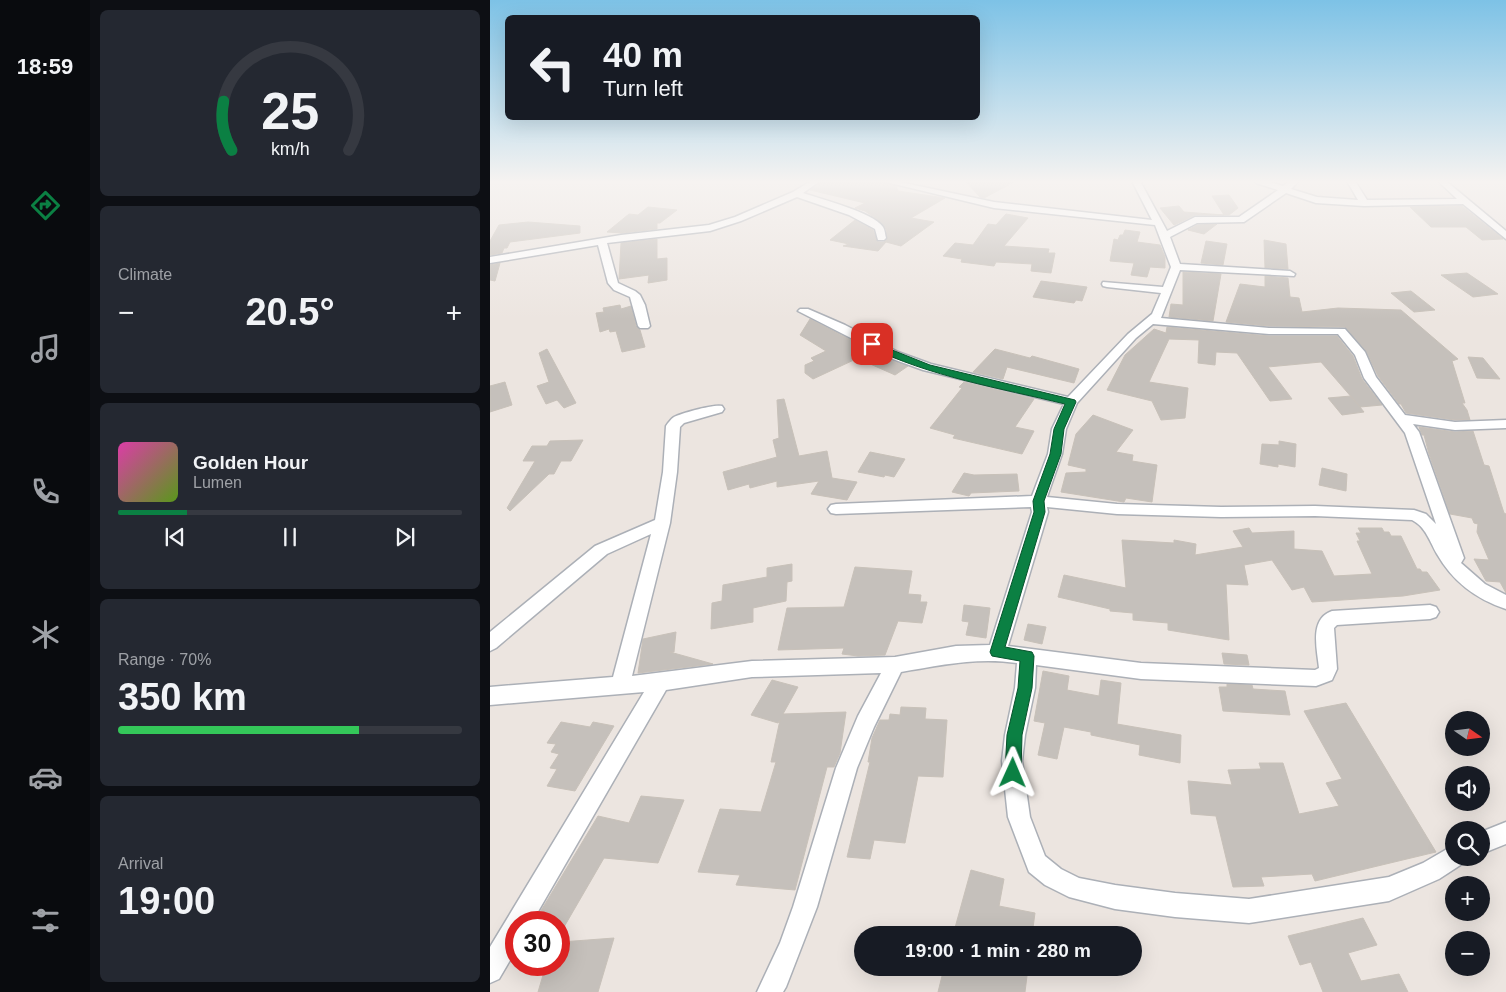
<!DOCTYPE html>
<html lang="en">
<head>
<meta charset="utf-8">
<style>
	body { margin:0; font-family:Helvetica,sans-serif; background:#242831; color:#f1f3f6; height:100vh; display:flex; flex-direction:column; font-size:19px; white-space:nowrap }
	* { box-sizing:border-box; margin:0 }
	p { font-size:16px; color:#9ea1a6 }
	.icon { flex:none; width:28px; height:28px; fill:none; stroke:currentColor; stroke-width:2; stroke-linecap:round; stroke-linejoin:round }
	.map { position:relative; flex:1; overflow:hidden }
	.drawer { display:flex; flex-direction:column; gap:10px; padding:10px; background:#0d0f14; width:400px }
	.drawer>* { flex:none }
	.guide { position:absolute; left:15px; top:15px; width:475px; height:105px; border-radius:8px; box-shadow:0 5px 20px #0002; background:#171b24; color:#f1f3f6; overflow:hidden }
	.needle { width:32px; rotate:104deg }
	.tools { position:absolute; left:955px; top:711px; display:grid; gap:10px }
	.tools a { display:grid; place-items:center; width:45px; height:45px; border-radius:50%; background:#171b24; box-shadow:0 5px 20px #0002; font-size:25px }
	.speed { position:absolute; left:15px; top:911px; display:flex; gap:10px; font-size:25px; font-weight:700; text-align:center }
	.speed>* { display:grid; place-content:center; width:65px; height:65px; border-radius:50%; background:#171b24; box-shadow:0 5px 20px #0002; line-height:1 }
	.speed .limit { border:8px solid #d22; background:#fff; color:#111 }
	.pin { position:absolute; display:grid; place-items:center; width:42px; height:42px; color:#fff; margin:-21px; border-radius:10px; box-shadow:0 2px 8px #0006 }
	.me { position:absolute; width:55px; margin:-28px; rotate:1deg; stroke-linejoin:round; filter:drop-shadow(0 0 4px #0008) }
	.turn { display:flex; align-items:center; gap:18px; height:105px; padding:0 15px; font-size:22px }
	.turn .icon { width:65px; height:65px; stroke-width:2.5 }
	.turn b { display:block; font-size:35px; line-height:42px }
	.big { font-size:38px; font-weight:700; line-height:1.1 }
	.drawer .widget { flex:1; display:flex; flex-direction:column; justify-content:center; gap:8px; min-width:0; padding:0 18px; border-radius:8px; background:#242831 }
	.drawer .dial { align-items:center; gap:0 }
	.dial svg { height:130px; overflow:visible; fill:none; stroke:#363941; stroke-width:7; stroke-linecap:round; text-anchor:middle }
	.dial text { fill:#f1f3f6; stroke:none }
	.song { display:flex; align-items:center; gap:15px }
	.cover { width:60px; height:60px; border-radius:8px; background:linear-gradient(135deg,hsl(320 70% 55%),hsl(90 70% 35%)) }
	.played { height:5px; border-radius:2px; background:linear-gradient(90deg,#0b8043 20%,#363941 20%) }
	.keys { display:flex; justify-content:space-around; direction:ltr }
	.heat { display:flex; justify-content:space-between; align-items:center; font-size:28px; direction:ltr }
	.charge { height:8px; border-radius:4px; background:linear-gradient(90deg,#34c759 70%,#363941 0) }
	.trip { position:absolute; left:364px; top:926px; width:288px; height:50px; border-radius:25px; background:#171b24; box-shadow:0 5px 20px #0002; font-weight:700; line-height:50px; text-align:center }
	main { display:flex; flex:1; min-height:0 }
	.tab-bar { display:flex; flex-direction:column; width:90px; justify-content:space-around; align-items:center; background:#090b0e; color:#9ea1a6 }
	.tab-bar .icon { width:35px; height:35px }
	.tab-bar .selected { color:#0b8043 }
	.tab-bar b { font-size:22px; color:#f1f3f6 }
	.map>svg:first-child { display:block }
</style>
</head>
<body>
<main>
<nav class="tab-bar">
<b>18:59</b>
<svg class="icon selected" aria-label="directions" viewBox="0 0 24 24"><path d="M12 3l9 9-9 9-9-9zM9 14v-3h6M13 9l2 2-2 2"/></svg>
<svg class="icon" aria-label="music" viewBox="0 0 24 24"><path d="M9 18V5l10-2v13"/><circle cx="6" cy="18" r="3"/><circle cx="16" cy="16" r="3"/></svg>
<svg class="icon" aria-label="phone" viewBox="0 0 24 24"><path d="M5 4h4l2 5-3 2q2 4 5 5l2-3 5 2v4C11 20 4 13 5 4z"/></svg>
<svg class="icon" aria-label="climate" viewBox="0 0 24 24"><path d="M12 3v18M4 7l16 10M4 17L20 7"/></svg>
<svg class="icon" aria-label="car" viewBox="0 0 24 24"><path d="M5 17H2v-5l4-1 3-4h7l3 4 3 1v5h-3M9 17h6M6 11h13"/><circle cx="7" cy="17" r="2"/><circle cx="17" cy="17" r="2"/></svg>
<svg class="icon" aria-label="filters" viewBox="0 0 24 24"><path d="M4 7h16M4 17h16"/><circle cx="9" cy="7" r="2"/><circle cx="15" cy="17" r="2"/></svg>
</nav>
<section class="drawer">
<div class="widget dial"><svg viewBox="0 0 100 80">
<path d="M14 69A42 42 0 1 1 86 69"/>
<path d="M14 69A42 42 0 0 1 9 39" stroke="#0b8043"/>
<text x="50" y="56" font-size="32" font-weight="700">25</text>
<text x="50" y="72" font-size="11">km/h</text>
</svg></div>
<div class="widget"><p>Climate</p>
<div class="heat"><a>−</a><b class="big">20.5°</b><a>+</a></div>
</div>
<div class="widget">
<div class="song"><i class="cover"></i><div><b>Golden Hour</b><p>Lumen</p></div></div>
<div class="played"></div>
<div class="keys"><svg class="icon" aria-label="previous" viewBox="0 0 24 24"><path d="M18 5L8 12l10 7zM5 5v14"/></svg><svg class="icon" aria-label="pause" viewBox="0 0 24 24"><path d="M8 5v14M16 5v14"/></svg><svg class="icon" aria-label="next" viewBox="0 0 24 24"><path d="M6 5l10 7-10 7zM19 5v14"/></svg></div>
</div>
<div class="widget"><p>Range · 70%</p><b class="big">350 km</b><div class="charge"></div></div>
<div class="widget"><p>Arrival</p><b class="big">19:00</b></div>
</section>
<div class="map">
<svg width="1016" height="992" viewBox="0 0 1016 992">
	<rect width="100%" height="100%" fill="#ece5e0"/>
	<path fill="#c5c0bb" stroke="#c8c1b9" d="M332,181H390L392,183L406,186L408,191L455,198L421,218L444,222L411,246L396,242L388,251L353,246L359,244L340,240L365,220L383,230L388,242H394L397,239L396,229L388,220L375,211L365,208L375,203L320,190Z
		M475,181H526L494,198L490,197Z
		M739,195L748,208L739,215H705L684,225L670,208L689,206L694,212L734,215L722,196Z
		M972,206L1013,239L992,240L976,227H941L920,207Z
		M158,207L187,210L170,223H167V229L132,233L117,232L139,214L148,215Z
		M516,214L538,218L514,246L559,249L558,253H565L561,273L541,271L542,264L506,262L504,266L471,262L472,259L453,256L465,243L483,245L498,224L506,225Z
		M38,222L90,226V233L20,242L17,248H14L12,253L0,255V241L9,225Z
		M727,224L714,234L698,230L707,225Z
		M635,230L650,232L647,242L670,245L675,257V268L660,267L657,277L641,275L644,263L620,261L624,239L628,240L630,235H633Z
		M167,239V259L177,258V280L158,283L159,275L129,279L131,243Z
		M774,240L796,244L798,269L775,268Z
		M716,241L737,244L733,265L711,263Z
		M10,263L5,281L0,280V265Z
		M693,272L731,274L723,321L679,317L681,304L693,305Z
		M977,273L1008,294L983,297L951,275Z
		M775,276L798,278L800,297L809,298L812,312L848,308L911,310L968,359L962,361L975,403H972L977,410L980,420H965L916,413L911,404H909L888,376L876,351L855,327L779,326L736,322L750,284L775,287Z
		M551,281L597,287L592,301L586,300L584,303L543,297Z
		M921,291L945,310L924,312L901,293Z
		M130,305L131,309L141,306L146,326L150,330L155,347L132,352L126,331L120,332L119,329L110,332L106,313L114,312L113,308Z
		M320,319L365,342L381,352L323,379L315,373V365L324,361L321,358L336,351L310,335Z
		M677,327L779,336H847L863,356L872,379L892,405L870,407L831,362L778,367L802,399L780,401L747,353L726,352L725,365L708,363L709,340L679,339L659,382L698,388L695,418L671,420L662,401L617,390L635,355L664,329L676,333Z
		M57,349L86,403L74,408L67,400L56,404L47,386L59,382L49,353Z
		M505,349L540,358L542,356L589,369L584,383L517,367L513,379L483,372Z
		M390,355L399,360L418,366L405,375L378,363Z
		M978,357L993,358L1010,379L987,378Z
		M15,382L22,405L0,412V386Z
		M474,382L544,399L525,427L544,431L532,454L463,438L465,435L440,428L472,388L469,387Z
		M861,396L874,412L852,415L838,398Z
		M294,399L309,456L337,451L342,478L367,482L357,500L321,494L329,481L287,487V481L260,488L259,484L238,490L233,472L287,457L283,440L289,438L287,400Z
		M603,415L643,430L626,452L643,455L642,461L667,465L662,502L636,498L634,502L571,492L576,473L596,472V469L578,465L586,434Z
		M929,427L965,432L983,431L994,465L999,466L1014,513L1016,514V593L1010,582L996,581L984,559L999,560L987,532L988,524L984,523L982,518L960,514L939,454L934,435H932Z
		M93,440L81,461H71L64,474H59L20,511L17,508L45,461H33L42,446H57L60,441Z
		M789,441L806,444L805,467L788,464V467L770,464L772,444L789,445Z
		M380,452L415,459L404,477L395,475L394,477L368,472Z
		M832,468L857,474L856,491L829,485Z
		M474,473L484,475L527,474L529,491L481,493L479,496L462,492Z
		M759,528L762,533L804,531V549L832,551L844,576L882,574L867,541H870L866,533H871L868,528H892L894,532H899L901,536H911L927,569H930L932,572H937L950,590L913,596L822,602L814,587L802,590L782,560L754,565L758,585L736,584L739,640L678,630V623L643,620V613L620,611V609L568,597L574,575L636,588L632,540L684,543V540L706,544L705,555L753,547L743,531Z
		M302,564V581L297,582L296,601L263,608V622L221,629L222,603L232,601L233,585L277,577V568Z
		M365,567L422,571L418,594L431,595L430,602H437L432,623L408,621L395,655L368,656L352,654L354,648L288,650L297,608L354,607Z
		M474,605L500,608L496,638L476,635L479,622L472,621Z
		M538,624L556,627L552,644L534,640Z
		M186,632L184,652H180L223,664L148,673L153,639Z
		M732,653L757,655L759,665L734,664Z
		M553,671L579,676L577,690L609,696L611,680L631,683L627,724L691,735L690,763L649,755L650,745L601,735V732L574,727L567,759L548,755L555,723L544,721Z
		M282,680L308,687L293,714L356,712L350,753L344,767H337L305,890L246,885L250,875L208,872L230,809L271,812L286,762H281L290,720L288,723L261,715Z
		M737,684L762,685L763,689L795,691L800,715L733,711L729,687H737Z
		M856,703L946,852L825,881L822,874L771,877L774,886L743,887L726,816L701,814L698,781L742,785L738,770L771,769L769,763H793L809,814L849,806L836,783L852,779L814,711Z
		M411,707L436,708L435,719L457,720L453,777L428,776L415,843L384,840L380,859L357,857L380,762H378L382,738L390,720H399L400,714L410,715Z
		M71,722L100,727L103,722L124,726L85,791L57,786L67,769L60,768L69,754L61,752L66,744L57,743Z
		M151,796L194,800L168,863L114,858L74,927L69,925V922H59L46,919L108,816L139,823Z
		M481,870L514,879L509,906L545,913L542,935H463Z
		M873,918L887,945L858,953L871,981L909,974L918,992H833L821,962L810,965L798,936Z
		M124,938L108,992H48L56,965H69V948L71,942Z
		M454,968H538L535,992H448Z"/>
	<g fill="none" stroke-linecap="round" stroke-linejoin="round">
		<g stroke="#acb0b7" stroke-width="3">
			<path id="minor" d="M321,181H330L313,193C330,199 383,212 393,227C395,230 395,235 396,238L394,240H388L385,229L359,215L307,197L251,221L220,231L117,243L128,283L145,291L150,295L155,305L160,326L158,328H150L148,326L140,297L124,290L118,283L108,245L0,263V257L131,235L219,225L245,217L303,192Z
				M392,181H405L504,202L662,220L642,181H650L677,231L705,217H749L788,190L766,183L765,181H776L793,186L800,181H809L801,189L827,197L868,200L857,181H865L877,200L967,199L948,181H956L1016,231V239L973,204L874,206L826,203L796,193L754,222L707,223L680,237L690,264L800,271L805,274L804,276L690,270L671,318L779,328L855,329L875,352L886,377L915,415L965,422L1016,420V428L965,430L923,424L929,432L974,558L971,563L995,584L1016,595V609C986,599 963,582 947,554C940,542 936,527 922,520L825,516L731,517L627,514L557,507L558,512L518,646L651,663L825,670L829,668C827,649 819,619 842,611L940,605L946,607L949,612L946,617L940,619L847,625L844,628L847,669L842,680L826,686L651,679L546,665L545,688L535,735L532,761L540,817L555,856L571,869L589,878L625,885L685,893L759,899L899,877L933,863L964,845V858H975L972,864L949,879L899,901L759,923L685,917L625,909L579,897L555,885L539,872L518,817L512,761L515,735L525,688L527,663C488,657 450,665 411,672L384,727L367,768L327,907L296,987L293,992H267L290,943L303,907L346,768L368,716L391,673L262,677L176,690L42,922H26V950L9,979L0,983V947L154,692L0,705V687L123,677L161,534L117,554L6,648L0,651V632L105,546L165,520L173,472L176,426C178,423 181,419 184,417C192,413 224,404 232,406L234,409L232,412L194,423L190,427L187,472L180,523L142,676L262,661L405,657L466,646L500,645L542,512L541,507L346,514L341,513L338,509L341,505L346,504L542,496L558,454L562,429L574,404L433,370L400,358L308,311L310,309H318L355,325L408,352L441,364L578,397L638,334L662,314L671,293L617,287L613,286L612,284L613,282L673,287L681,267L665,225L504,208ZM663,324L779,334H848L865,355L874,378L915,433L946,524L936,514L924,510L825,506L731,507L627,504L557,497L572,454L576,429L587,403L646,338Z
				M1016,822V844L991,854V832Z"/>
		</g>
		<use href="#minor" fill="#fff" fill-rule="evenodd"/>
	</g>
	<linearGradient id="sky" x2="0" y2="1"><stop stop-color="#7dc2e6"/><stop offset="0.57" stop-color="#f6f3f1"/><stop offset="1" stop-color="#f6f3f1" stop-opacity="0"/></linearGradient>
	<rect width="1016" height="319" fill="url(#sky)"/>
	<path fill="#0b8043" stroke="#07532c" d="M382,342L440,365L585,400L586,402L574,429L571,454L554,501L555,512L515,647L542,652L544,656L542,688L532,735L531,773L529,779L523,781L517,779L515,773L517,735L528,688L530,661L502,656L500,652L544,512L543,501L560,454L564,429L575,404C510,388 440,377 378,346L377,344Z"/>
</svg>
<div class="tools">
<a><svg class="needle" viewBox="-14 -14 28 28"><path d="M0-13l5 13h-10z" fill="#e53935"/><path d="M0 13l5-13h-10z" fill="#9ea1a6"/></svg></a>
<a><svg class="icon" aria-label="sound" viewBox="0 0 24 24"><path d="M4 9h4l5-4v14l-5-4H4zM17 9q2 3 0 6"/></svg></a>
<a><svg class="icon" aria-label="search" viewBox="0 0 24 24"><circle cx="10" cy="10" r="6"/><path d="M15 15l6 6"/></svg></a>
<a>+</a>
<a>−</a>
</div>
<div class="speed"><div class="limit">30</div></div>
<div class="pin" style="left:382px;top:344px;background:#d93025"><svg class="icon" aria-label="arrive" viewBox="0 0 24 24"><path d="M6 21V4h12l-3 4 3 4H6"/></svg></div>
<svg class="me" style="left:523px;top:773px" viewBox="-20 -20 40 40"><path d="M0-17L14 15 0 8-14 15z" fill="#0b8043" stroke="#fff" stroke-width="4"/></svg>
<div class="trip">19:00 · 1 min · 280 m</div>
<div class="guide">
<div class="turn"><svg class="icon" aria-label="left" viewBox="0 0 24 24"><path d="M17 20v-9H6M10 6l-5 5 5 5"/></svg><div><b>40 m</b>Turn left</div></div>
</div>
</div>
</main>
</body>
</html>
